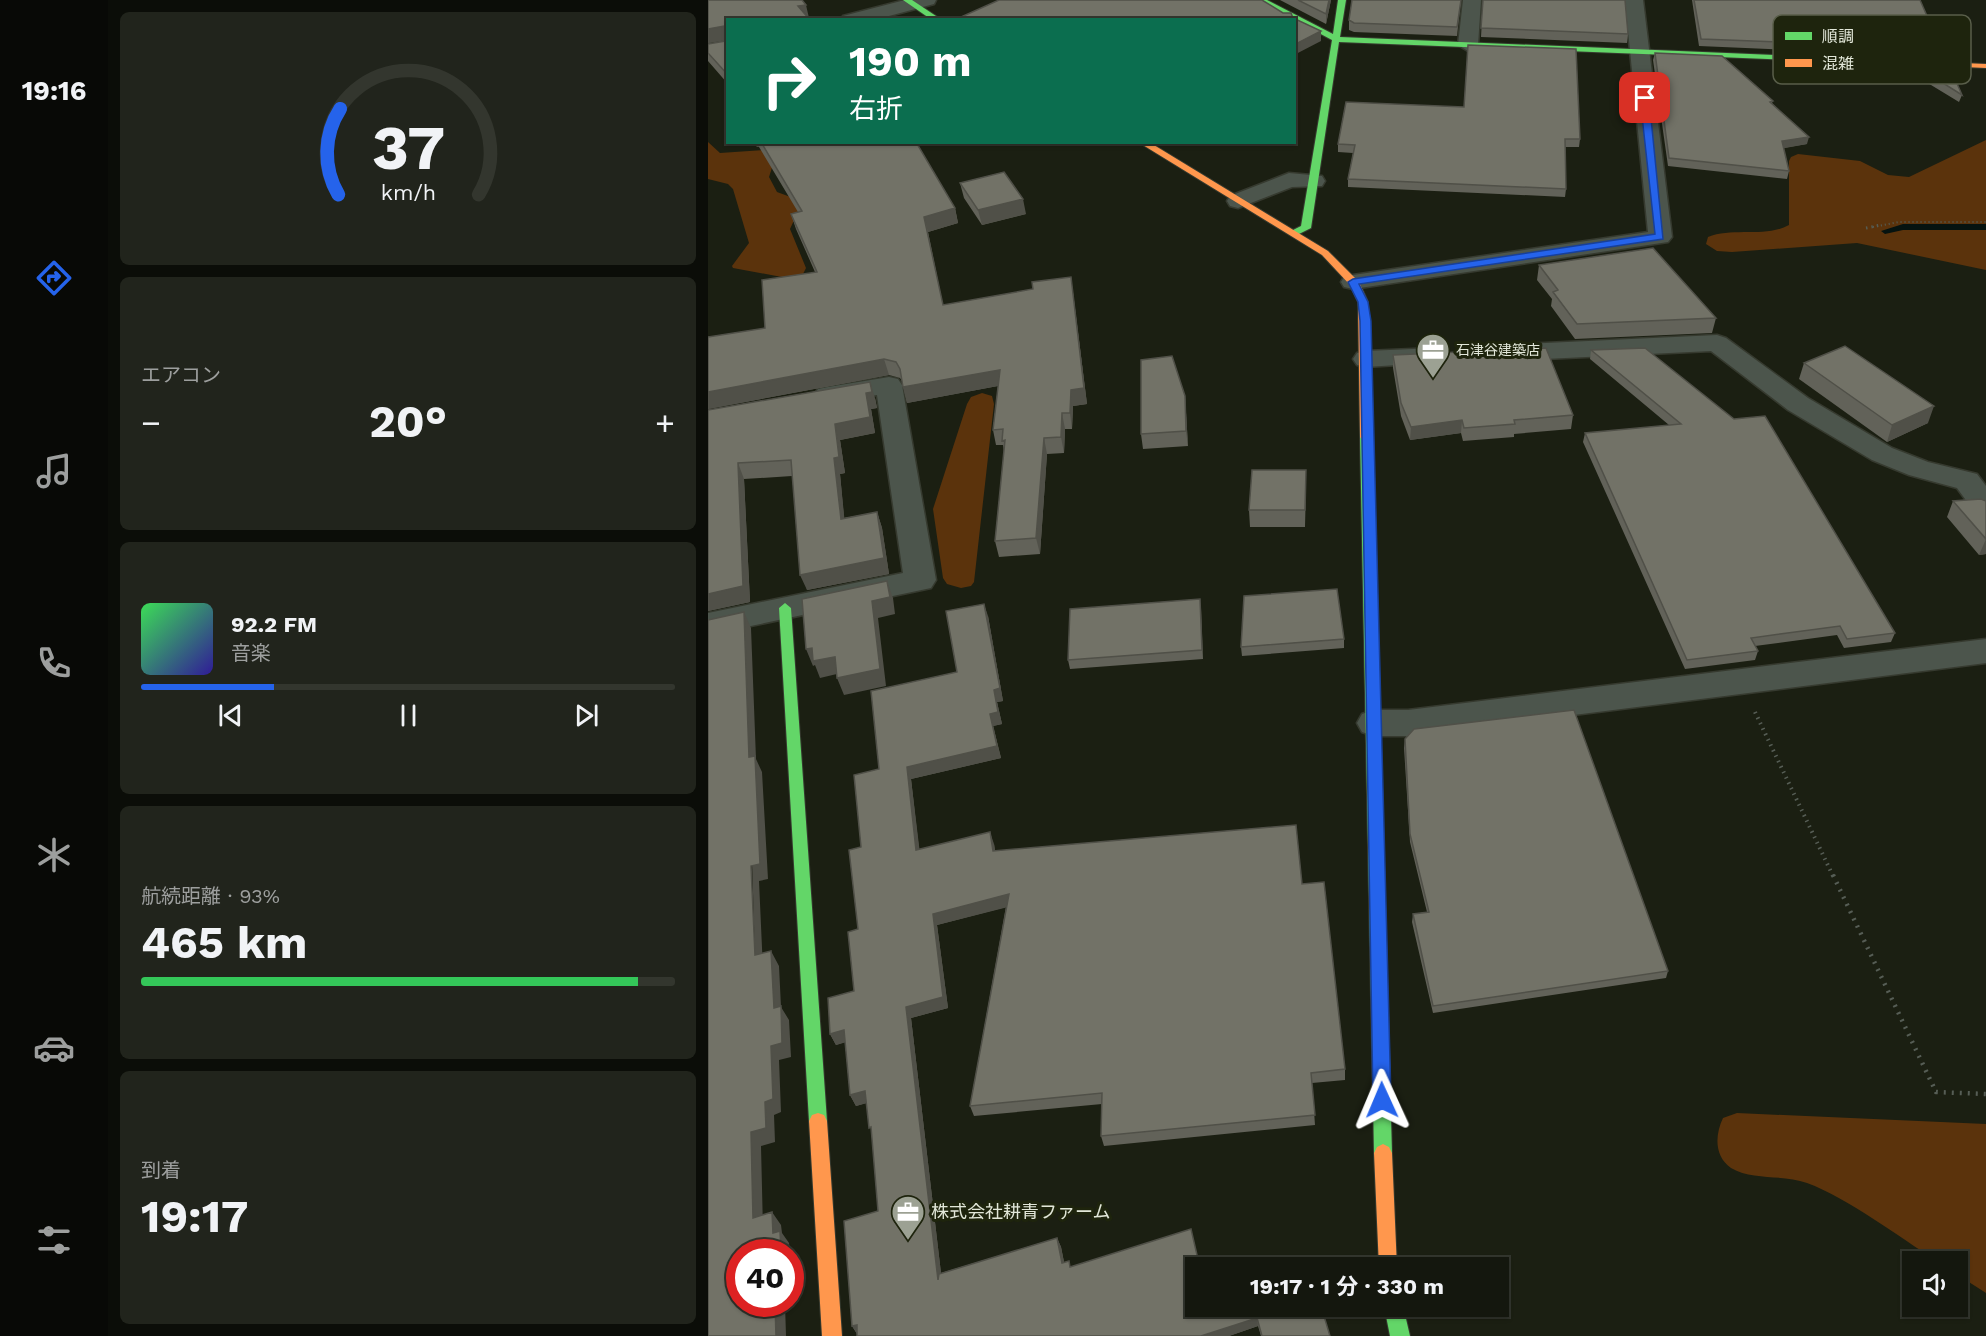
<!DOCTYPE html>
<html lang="ja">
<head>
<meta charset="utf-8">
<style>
	body { margin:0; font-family:"Work Sans","Noto Sans JP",sans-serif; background:#21241c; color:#f1f3f6; height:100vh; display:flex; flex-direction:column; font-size:22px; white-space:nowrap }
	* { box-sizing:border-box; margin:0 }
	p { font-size:20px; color:#9d9f9e }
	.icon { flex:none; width:33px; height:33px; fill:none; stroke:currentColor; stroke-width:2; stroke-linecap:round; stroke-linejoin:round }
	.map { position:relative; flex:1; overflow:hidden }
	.sheet { display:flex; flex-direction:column; gap:12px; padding:12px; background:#0b0d08; width:600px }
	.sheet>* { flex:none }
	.guide { position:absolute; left:18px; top:18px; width:570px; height:126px; border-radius:0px; box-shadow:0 2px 4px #0004,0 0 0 2px #33362e; background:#0b6e4f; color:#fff; overflow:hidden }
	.fabs { position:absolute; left:1194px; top:1251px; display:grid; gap:12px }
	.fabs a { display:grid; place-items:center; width:66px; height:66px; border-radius:0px; background:#14170e; box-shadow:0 2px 4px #0004,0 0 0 2px #33362e; font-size:30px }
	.speed { position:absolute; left:18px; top:1239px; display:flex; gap:12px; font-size:30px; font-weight:700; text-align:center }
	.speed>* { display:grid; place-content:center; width:78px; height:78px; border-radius:50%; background:#14170e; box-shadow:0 2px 4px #0004,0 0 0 2px #33362e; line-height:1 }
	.speed .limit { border:9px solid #d22; background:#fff; color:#111 }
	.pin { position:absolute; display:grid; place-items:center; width:51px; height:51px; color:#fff; margin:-26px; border-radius:12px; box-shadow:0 3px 9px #0006 }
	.me { position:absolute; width:66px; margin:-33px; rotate:359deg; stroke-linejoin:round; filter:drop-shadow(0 0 4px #0008) }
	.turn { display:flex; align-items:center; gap:21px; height:126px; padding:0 24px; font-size:27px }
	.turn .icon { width:78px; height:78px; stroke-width:2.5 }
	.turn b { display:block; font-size:42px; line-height:51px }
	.big { font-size:45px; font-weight:700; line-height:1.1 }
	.sheet .widget { flex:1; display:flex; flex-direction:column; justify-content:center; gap:9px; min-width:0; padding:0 21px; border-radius:9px; background:#21241c }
	.sheet .dial { align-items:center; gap:0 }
	.dial svg { height:156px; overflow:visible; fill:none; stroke:#33362e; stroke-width:7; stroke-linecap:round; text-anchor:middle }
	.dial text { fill:#f1f3f6; stroke:none }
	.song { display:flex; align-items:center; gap:18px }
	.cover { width:72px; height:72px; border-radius:9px; background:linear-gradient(135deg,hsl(130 70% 55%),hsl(250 70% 35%)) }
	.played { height:6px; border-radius:3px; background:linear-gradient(90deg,#2563eb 25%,#33362e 25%) }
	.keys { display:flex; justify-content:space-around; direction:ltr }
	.heat { display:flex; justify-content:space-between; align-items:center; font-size:33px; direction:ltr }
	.charge { height:9px; border-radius:4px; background:linear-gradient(90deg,#34c759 93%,#33362e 0) }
	.trip { position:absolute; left:477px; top:1257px; width:324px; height:60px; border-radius:0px; background:#14170e; box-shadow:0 2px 4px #0004,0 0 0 2px #33362e; font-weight:700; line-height:60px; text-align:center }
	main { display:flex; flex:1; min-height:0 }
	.tabs { display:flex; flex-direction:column; width:108px; justify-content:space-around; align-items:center; background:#080906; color:#9d9f9e }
	.tabs .icon { width:42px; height:42px }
	.tabs .active { color:#2563eb }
	.tabs b { font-size:27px; color:#f1f3f6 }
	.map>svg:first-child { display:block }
</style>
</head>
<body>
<main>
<nav class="tabs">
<b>19:16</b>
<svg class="icon active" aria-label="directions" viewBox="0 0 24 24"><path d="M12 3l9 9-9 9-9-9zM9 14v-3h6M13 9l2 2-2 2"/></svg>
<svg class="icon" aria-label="music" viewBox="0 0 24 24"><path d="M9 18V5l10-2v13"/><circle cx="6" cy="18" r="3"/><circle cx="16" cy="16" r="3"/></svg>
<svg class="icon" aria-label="phone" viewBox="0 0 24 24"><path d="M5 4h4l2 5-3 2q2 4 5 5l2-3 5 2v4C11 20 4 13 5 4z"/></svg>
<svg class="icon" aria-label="climate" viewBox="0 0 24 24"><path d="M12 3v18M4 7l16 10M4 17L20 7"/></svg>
<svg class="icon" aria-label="car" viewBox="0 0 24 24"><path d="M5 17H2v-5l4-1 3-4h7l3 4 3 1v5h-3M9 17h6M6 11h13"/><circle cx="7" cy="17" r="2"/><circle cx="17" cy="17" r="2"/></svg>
<svg class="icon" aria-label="filters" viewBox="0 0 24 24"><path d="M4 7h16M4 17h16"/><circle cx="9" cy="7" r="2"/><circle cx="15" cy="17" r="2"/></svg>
</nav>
<section class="sheet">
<div class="widget dial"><svg viewBox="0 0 100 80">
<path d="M14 69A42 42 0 1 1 86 69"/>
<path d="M14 69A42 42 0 0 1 15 25" stroke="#2563eb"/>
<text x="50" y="56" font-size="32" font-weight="700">37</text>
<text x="50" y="72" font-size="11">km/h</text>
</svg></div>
<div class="widget"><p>エアコン</p>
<div class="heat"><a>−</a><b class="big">20°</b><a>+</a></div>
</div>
<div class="widget">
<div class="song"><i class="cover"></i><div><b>92.2 FM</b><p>音楽</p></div></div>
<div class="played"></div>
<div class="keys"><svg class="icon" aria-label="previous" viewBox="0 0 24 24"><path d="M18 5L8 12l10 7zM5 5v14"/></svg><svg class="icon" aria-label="pause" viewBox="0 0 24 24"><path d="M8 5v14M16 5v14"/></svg><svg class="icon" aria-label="next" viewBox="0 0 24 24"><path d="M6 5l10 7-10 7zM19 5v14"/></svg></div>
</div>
<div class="widget"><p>航続距離 · 93%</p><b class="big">465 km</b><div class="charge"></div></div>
<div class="widget"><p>到着</p><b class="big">19:17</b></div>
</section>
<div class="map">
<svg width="1278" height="1336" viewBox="0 0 1278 1336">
	<rect width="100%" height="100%" fill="#1b1f12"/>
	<path fill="#5b330c" d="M1278,140V270L1149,243L1024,252L1009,251L998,244L1000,237C1025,227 1058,238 1081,225V161L1083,157L1090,154L1152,161L1180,175L1201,177Z
		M0,142L12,153L70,149L61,177L69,192L88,199L93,205L82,229L98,268L94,276L79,278L25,268L24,266L41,243L25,189L20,184L0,179Z
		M274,393L284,396L286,404L266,582L263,586L253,588L239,584L235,578L225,509L259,404L263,397Z
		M1029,1113L1278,1124V1293L1250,1275V1262L1229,1261C1191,1237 1140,1198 1099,1183C1075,1174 1045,1181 1023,1168C1006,1156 1007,1135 1015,1118Z"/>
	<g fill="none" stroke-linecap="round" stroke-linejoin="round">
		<path fill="#061310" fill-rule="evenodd" d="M1195,224H1278V230H1195L1177,234L1173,231Z"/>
		<g stroke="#363a2f" stroke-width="3">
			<path id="street" d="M197,0H228L226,4L166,20H133L135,16Z
				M755,0H773L770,45L760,51L750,45Z
				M917,0H935L964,237L960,242L645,289L636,287L633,282L636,277L645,275L940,232Z
				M581,173L614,176L617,181L614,186L584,187L530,208L522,206L519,201L522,196Z
				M1009,335L1018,338L1100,398L1184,448L1220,462L1269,474L1278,486V517L1268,514L1249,488L1201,475L1164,460L1080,410L1003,351L795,361L786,359L782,353L786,347L795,345Z
				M728,348L737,350L741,356L737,362L658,367L649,365L645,359L649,353L658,351Z
				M181,377L190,379L194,385L228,580L223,588L0,635V613L195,573L169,395L120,403L110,401L106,395L110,389L120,387Z
				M1278,639V663L700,736H666L654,732L649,723L654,714L666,710H700Z"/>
		</g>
		<g stroke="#363a2f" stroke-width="2">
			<path id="fast" d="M195,0H204L234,20H224Z
				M549,0H559L625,34L630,0H638L632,37L1188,60L1192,62L1188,64L631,42L603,228L589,235H583V231L593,226L624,40Z
				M658,433L664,437L684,1153L681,1159L675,1162L669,1159L666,1153L652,437Z
				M77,603L83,608L119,1121L116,1127L110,1129L104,1127L101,1121L71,608Z
				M676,1306H695L702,1336H682Z"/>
		</g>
		<g stroke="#363a2f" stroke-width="2">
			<path id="slow" d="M1185,60L1278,64V68L1188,64H1185Z
				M430,142H441L620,251L651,282L660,302L664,437L662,440H654L652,437L650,302L642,285L614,255Z
				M110,1113L116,1115L119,1121L134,1336H114L101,1121L104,1115Z
				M675,1144L681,1147L684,1153L689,1268H671L666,1153L669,1147Z"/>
		</g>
		<path stroke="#565d55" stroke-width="2" stroke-dasharray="1 3" stroke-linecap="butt" d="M1165,227L1191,222H1278"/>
		<path stroke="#565d55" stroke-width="3" stroke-dasharray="1.5 4" stroke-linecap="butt" d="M1158,228L1173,225"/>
		<path stroke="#565d55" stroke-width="4" stroke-dasharray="1.5 4.5" stroke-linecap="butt" d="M1047,712L1125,876"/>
		<path stroke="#565d55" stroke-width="4.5" stroke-dasharray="2 6" stroke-linecap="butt" d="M1125,875L1228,1092L1278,1094"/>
		<use href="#street" fill="#4c554c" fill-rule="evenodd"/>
		<use href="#fast" fill="#63d668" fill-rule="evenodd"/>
		<use href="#slow" fill="#ff974d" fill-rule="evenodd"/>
	</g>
	<path fill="#626259" d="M572,0H623L618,24Z
		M644,0H753L749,36L646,32L641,30V20Z
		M775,0L920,34L919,43L773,37Z
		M984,0H1212L1233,48L1231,56L991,46Z
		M20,20V84L0,61V44L17,40L0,43Z
		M947,53L1065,101L1064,103L1099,144L1075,148L1081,171L1079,179L960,166L945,60Z
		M1203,63L1254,95L1251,102L1200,71Z
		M638,102L872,139L871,147H857L858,189L857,197L640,187V179L645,153L630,152V144Z
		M46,142H208L247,208L250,223L220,232L235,305L365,292L379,404L365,406L364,429H357L356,453L339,454L332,554L291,557L287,541L296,452L295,445H288L285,430L290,386L199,403L194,381L192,378L181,375L0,409V337L57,328L107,272L88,229L83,214L90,212L51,147H49Z
		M252,183L318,214L274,225L256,198Z
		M831,265L1008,318L1004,333L867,339L843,306L844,299L829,280Z
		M937,348L1187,633L1183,642L1136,648L1129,635L1047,646L1050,651L1047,660L977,669L875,442L877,433L961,425L882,359L883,350Z
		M685,355L865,415L863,429L806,434V437L755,441L753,433L702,440L693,416L685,368Z
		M1096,363L1220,423L1179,442L1091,379Z
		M477,396L480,446L435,449L433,434Z
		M167,398L169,408L163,409L167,433L132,440L137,473L132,474L136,518L169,512L174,528L181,574L99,590L84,476L36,479L42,602L0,611V410Z
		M598,487L597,527H542L541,510Z
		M1245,501H1278V554L1271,555L1239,517Z
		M493,608L495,659L362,669L360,660Z
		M280,616L295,701L289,702L294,724L285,726L293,758L203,779L211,849L286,844L287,851L594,884L637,1069V1080L604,1083L607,1125L396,1146L393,1136L394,1104L266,1116L262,1106L298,907L229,925L240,1008L203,1018L233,1273L349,1238L353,1247L356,1262L363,1267L488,1306L622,1336H553L550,1326L521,1336H149V1334L144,1326L170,1211L164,1134L158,1103L148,1106L142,1095L137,1042L128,1045L122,1034L146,991L150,929L153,847L171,769L249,672Z
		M636,639V648L534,656L533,647Z
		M697,739L960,971L958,978L725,1013L704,922L705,914L719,912L702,842L696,748Z"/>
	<path fill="#505048" d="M621,0H623L618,24V14Z
		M98,5L101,18L90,6Z
		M17,26L20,40L0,43V29Z
		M613,31V41L586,55V45Z
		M1101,137L1099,144L1072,149L1074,141Z
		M47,142H50L51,147H49Z
		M315,199L318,214L274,225L270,210Z
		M247,208L250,223L220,232L216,217Z
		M363,277L379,404L365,406L364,429L362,413Z
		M176,359L181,375L0,409V392Z
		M292,370L295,385L199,403L195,387Z
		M162,382L167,398L169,408L163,409L167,433L132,440L137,473L132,474L138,535L133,519L126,458L127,424L158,393Z
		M477,396L478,411L480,446L478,431Z
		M1226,406L1220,423L1179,442L1184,425Z
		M354,413L357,429L356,453L353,437Z
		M754,420L753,433L702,440L703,427Z
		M336,438L339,454L332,554L328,538Z
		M30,463L36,479L42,602L0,611V594Z
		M169,512L174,528L181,574L99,590L92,575Z
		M1278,539V554L1271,555Z
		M179,581L185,598L187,614L170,618L178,686L136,695L129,678L164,601Z
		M276,604L280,616L295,701L289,702L294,724L285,726L293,758L203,779L213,862L208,850L199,767L282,714L286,690Z
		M36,612L43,628L48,759L54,772L60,879L51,881L55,970L47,955Z
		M104,648L127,657L133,673L112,678L107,665L105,666L98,649Z
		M282,832L286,844L289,863L285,851Z
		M301,894L304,906L229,925L240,1008L203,1018L235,1290L230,1280L198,1007L225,914Z
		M63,951L71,966L73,1007L81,1020L83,1057L71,1060L73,1112L66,1115L67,1142L53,1146L55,1230L45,1218L43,1132L57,1102L63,1046L66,1008Z
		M136,1030L142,1041L128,1045L122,1034Z
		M157,1091L163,1102L148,1106L142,1095Z
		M64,1212L73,1225L74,1233L81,1243L82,1252H73L65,1233Z
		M349,1238L353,1247L358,1272L354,1263Z
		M67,1304H77L78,1336H68Z
		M549,1318L550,1326L521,1336H493Z
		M149,1325L150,1335L144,1326Z"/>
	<path fill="#727267" stroke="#505048" stroke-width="1.5" d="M0,0H94L98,5L90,6L102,20H20V75L0,53V44L17,41V26L0,29Z
		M291,0H554L575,13H583L585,18L613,31L586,45V20H260L253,17Z
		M590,0H621L618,14Z
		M644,0H753L749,27L646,23L641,20Z
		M775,0H917L920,34L773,28Z
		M986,0H1212L1233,48L993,39Z
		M760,45L868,49L872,139H857L858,189L640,179L647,145L630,144L638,102L756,107Z
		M947,53L1014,56L1065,101L1062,102L1101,137L1074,141L1081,171L961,158Z
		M1203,63L1241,65L1254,95Z
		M53,142H208L247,208L216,217L235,305L325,289L324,282L363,277L376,388L363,390L362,413H354L353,437L336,438L328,538L287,541L297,440L294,441L295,429L285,430L292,370L195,387L192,369L188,362L176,359L0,392V337L57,328L54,280L109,272L83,214L94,211Z
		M296,172L315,199L270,210L252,183Z
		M945,248L1008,318L869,324L845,292L850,290L831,265Z
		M1137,346L1226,406L1184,425L1096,363Z
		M838,348L865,415L806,420L807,424L756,428L754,420L703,427L693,403L685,355Z
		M937,348L1026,419L1057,416L1187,633L1139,639L1132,626L1043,638L1050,651L979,660L877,433L973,424L883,350Z
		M464,356L477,396L478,431L433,434V360Z
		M162,382L164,392L158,393L162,417L127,424L131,457L126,458L133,519L169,512L176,558L92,575L83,460L30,463L35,586L0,594V410Z
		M544,470H598L597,510H541Z
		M1273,499L1278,501V539L1245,501Z
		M179,581L182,597L164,601L172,669L129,678L127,657L105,661L104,648L98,649L94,599Z
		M629,589L636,639L533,647L536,596Z
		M492,599L494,650L360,660L362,609Z
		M276,604L292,688L286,690L290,712L282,714L289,746L199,767L208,850L282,832L285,851L588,825L594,884L616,882L637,1069L603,1073L607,1115L393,1136L394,1093L262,1106L301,894L225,914L235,997L198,1007L230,1280L231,1274L349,1238L354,1263L361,1261L362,1267L483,1229L492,1268H488V1306H613L622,1336H554L549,1318L493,1336H149V1325L144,1326L136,1221L170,1211L163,1127L161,1128L157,1091L142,1095L136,1030L122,1034L120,998L146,991L140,932L150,929L141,850L153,847L146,775L171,769L163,691L249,672L238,611Z
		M36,612L41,757L47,756L52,864L43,866L47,955L63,951L66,1008L73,1006L74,1043L63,1046L65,1099L57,1102L58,1128L43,1132L45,1218L64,1212L65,1233L72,1231L73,1252H32V1304H67L68,1336H0V620Z
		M866,710L960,971L725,1006L705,914L721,912L702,834L697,739L706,729Z
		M600,1261L602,1268H581Z"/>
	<path fill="#2563eb" stroke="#184099" stroke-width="1.5" d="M937,96L941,98L955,239L651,284L660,302L663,321L683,1100L680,1106L674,1109L668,1106L665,1100L652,321L650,302L640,282L645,279L947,234L932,98Z"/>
	<defs>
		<g id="office-pin" transform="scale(1.725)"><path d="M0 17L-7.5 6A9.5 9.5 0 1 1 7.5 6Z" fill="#9ca193" stroke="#1e240d"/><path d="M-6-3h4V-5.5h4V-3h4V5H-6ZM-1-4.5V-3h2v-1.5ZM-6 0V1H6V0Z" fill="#fff"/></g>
	</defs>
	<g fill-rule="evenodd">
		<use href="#office-pin" x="725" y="350"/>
		<use href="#office-pin" x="200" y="1212"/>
	</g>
	<g text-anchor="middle" stroke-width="6" stroke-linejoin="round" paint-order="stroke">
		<g font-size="14" fill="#e2e7d9" stroke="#1e240d" text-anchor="start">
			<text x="748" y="355">石津谷建築店</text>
		</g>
		<g font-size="18" fill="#e2e7d9" stroke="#1e240d" text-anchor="start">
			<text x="223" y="1218">株式会社耕青ファーム</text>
		</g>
	</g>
	<rect x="1065" y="15" width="198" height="69" rx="9" fill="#1e240d" stroke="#595e4a" stroke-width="1.5"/>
	<rect x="1077" y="32" width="27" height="8" fill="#63d668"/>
	<rect x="1077" y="59" width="27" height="8" fill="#ff974d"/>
	<g font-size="16" fill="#e2e7d9">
		<text x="1114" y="42">順調</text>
		<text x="1114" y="69">混雑</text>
	</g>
</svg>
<div class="fabs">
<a><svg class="icon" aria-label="sound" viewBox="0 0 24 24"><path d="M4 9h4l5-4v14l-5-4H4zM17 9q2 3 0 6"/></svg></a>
</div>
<div class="speed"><div class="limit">40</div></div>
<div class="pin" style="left:937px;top:98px;background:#d93025"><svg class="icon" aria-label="arrive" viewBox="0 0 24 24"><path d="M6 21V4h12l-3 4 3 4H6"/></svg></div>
<svg class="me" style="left:674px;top:1100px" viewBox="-20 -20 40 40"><path d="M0-17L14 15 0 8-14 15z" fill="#2563eb" stroke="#fff" stroke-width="4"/></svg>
<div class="trip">19:17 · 1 分 · 330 m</div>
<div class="guide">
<div class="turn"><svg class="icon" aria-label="right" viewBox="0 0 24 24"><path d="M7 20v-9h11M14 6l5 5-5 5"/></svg><div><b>190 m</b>右折</div></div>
</div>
</div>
</main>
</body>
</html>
